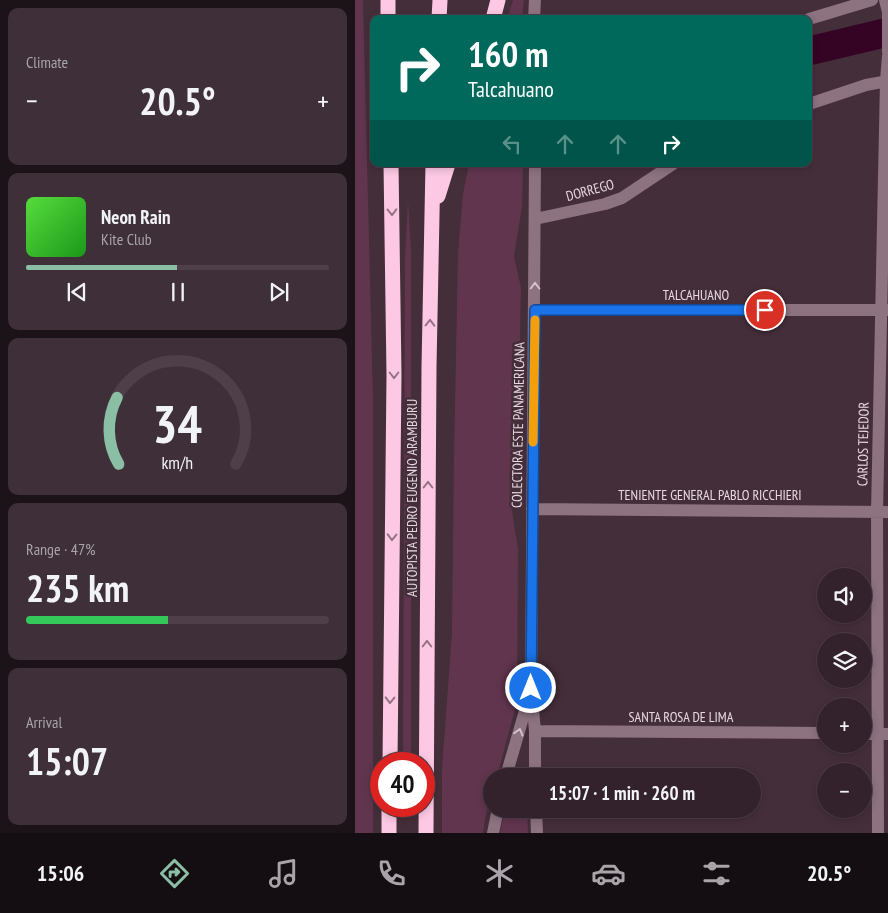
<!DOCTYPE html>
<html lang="en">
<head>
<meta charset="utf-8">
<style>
	body { margin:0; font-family:"PT Sans Narrow",sans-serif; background:#3e2f38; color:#f1f3f6; height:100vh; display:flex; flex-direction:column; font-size:19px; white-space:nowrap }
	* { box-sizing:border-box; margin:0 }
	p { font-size:16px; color:#a9a4a9 }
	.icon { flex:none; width:28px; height:28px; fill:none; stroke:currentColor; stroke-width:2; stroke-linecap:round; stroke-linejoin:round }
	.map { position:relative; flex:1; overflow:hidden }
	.drawer { display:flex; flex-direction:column; gap:8px; padding:8px; background:#1c1318; width:355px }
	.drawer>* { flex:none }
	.banner { position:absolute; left:15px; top:15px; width:442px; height:152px; border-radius:10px; box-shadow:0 2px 8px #0003,0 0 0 1px #4e3f48; background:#00695c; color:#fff; overflow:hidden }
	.buttons { position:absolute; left:462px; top:568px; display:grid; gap:10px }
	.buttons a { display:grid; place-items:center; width:55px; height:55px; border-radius:50%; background:#33222c; box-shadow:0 2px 8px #0003,0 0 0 1px #4e3f48; font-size:25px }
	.speed { position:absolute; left:15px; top:752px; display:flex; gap:10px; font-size:25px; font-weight:700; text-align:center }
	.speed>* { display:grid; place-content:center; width:65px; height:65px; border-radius:50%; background:#33222c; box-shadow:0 2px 8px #0003,0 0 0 1px #4e3f48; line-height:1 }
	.speed .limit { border:8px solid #d22; background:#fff; color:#111 }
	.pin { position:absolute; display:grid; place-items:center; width:42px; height:42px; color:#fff; margin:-21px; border:2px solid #fff; border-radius:50%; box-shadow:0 1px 5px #0007 }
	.me { position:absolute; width:55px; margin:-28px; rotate:0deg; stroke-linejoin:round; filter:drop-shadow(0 0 4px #0008) }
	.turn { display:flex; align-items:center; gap:18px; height:105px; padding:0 15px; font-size:22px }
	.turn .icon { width:65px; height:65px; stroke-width:2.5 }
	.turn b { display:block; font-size:35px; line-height:42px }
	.lanes { display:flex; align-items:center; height:48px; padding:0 15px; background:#0003; justify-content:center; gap:25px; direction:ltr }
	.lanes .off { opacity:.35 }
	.big { font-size:38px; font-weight:800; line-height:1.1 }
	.drawer .card { flex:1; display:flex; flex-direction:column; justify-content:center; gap:8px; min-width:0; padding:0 18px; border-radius:10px; background:#3e2f38 }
	.drawer .dial { align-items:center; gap:0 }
	.dial svg { height:130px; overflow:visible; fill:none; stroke:#4e3f48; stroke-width:7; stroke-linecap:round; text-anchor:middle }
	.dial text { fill:#f1f3f6; stroke:none }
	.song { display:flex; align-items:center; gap:15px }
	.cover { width:60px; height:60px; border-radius:8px; background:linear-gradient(135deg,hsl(110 70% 55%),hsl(120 70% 35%)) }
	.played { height:5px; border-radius:2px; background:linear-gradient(90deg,#8abfa5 50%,#4e3f48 50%) }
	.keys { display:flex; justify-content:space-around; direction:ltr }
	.heat { display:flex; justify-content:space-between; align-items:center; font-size:28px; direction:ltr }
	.charge { height:8px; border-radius:4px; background:linear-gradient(90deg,#34c759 47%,#4e3f48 0) }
	.trip { position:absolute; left:128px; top:768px; width:278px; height:50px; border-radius:25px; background:#33222c; box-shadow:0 2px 8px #0003,0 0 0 1px #4e3f48; font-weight:800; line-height:50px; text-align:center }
	.tab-bar { display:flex; height:80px; justify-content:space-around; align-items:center; background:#140e12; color:#a9a4a9 }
	.tab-bar .icon { width:35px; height:35px }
	.tab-bar .active { color:#8abfa5 }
	.tab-bar b { font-size:22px; color:#f1f3f6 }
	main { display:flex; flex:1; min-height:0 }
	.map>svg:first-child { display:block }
</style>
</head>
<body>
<main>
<section class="drawer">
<div class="card"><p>Climate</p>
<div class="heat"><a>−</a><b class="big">20.5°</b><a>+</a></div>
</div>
<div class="card">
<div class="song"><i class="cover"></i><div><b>Neon Rain</b><p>Kite Club</p></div></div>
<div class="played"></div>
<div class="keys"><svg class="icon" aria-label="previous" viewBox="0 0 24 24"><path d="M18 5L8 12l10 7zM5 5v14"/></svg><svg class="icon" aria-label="pause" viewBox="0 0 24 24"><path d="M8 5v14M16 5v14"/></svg><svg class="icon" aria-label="next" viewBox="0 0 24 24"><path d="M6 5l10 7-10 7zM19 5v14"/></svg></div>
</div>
<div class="card dial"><svg viewBox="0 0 100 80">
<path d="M14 69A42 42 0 1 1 86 69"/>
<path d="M14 69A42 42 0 0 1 13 28" stroke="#8abfa5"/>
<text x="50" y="56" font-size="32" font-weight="700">34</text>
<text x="50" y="72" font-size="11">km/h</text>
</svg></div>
<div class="card"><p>Range · 47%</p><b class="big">235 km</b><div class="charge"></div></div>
<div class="card"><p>Arrival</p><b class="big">15:07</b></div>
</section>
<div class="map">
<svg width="533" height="833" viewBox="0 0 533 833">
	<rect width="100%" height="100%" fill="#442e3a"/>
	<path fill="#62354f" d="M0,0H8V2L18,401V833H0Z
		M158,0H169L167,19H152Z
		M114,164H168L167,206L159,256L166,288L164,379L168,486L156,505L163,549L162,702L142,776H136V796L130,818L128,833H87V769L97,633L99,458L103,254L108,194Z
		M53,201L56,250V764H48L50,257Z
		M150,809H172L173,833H145Z"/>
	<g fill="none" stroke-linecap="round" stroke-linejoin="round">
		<path stroke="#350424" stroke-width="29" d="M454,51L533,32"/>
		<path stroke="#8d7280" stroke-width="12" d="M530,0L533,12V52
			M179,19L180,0
			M454,19L517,0
			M454,104L511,85L533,81
			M180,164L176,688L180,731V776
			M180,219L250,204L267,198L318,164
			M180,310H533
			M177,509L533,512
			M180,731L471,733
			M509,734H533
			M151,776L174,697
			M181,809L182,833
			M138,833L143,809
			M523,833L522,512L531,81L533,56"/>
		<path stroke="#fcc8e4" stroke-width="15" d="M33,0V19
			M84,19L85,0
			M138,19L143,0
			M83,196L93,164
			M35,764L39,375L36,164
			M34,833V806
			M71,833L74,367L78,164"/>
	</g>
	<defs><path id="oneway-chevron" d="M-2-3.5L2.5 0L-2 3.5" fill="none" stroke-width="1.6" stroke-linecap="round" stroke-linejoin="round" transform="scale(1.25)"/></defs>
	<g stroke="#977386">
		<use href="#oneway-chevron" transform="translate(37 212) rotate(89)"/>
		<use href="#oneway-chevron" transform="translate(75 323) rotate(-89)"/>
		<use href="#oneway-chevron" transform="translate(39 375) rotate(90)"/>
		<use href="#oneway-chevron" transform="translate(73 485) rotate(-90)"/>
		<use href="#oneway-chevron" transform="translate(37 537) rotate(91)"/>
		<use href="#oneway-chevron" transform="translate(72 644) rotate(-90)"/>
		<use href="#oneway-chevron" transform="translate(35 700) rotate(91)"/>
	</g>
	<g stroke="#d6c4cd">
		<use href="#oneway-chevron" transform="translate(180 286) rotate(-90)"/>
		<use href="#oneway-chevron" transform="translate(164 732) rotate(-74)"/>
	</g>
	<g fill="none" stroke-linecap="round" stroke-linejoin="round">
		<g stroke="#114b97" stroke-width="12">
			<path id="route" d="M176,688L180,310H410"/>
		</g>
		<use href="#route" stroke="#1a73e8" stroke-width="9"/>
		<path stroke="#f59e0b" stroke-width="9" d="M178,442L180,320"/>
	</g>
	<g text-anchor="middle" stroke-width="5" stroke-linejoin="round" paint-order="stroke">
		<g font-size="14" fill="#e8d9e0" stroke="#442e3a">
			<text transform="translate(235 190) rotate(-15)" y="5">DORREGO</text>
			<text x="341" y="300">TALCAHUANO</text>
			<text transform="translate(163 425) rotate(-89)" y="5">COLECTORA ESTE PANAMERICANA</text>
			<text transform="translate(508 444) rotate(-89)" y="5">CARLOS TEJEDOR</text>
			<text x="355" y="500">TENIENTE GENERAL PABLO RICCHIERI</text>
			<text transform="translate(57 498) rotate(-90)" y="5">AUTOPISTA PEDRO EUGENIO ARAMBURU</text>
			<text x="326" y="722">SANTA ROSA DE LIMA</text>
		</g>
	</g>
</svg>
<div class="buttons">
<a><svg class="icon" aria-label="sound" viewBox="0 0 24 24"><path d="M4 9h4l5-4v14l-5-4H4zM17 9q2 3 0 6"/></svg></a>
<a><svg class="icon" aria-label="layers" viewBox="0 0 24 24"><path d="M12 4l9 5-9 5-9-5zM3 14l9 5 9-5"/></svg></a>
<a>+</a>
<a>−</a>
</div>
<div class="speed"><div class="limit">40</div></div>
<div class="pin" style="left:410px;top:310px;background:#d93025"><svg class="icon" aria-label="arrive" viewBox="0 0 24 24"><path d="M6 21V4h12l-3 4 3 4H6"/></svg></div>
<svg class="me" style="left:176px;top:688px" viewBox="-20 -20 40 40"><circle r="17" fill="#1a73e8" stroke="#fff" stroke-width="3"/><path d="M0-11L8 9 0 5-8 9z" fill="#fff"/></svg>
<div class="trip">15:07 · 1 min · 260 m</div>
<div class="banner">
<div class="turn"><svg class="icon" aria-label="right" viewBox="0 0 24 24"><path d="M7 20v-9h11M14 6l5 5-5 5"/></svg><div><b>160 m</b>Talcahuano</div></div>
<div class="lanes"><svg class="icon off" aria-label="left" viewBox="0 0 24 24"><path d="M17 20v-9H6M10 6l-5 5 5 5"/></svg><svg class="icon off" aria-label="ahead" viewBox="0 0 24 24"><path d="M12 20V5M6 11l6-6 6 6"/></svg><svg class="icon off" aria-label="ahead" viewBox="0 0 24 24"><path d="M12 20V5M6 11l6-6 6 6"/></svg><svg class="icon" aria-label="right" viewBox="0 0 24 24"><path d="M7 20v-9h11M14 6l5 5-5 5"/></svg></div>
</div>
</div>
</main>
<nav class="tab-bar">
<b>15:06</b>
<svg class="icon active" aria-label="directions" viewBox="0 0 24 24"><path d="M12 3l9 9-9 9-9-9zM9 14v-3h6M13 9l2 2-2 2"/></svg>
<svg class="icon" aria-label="music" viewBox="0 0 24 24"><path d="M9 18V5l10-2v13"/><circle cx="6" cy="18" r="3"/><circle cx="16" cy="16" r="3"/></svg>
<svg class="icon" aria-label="phone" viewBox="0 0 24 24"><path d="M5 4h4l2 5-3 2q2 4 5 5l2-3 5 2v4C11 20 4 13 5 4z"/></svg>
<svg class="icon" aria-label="climate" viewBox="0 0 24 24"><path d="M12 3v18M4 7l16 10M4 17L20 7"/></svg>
<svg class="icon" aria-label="car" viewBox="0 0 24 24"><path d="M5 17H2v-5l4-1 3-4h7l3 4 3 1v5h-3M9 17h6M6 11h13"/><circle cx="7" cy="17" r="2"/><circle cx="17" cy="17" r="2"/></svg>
<svg class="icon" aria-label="filters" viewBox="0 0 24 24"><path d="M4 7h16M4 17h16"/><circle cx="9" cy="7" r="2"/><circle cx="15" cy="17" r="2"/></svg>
<b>20.5°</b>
</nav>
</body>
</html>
